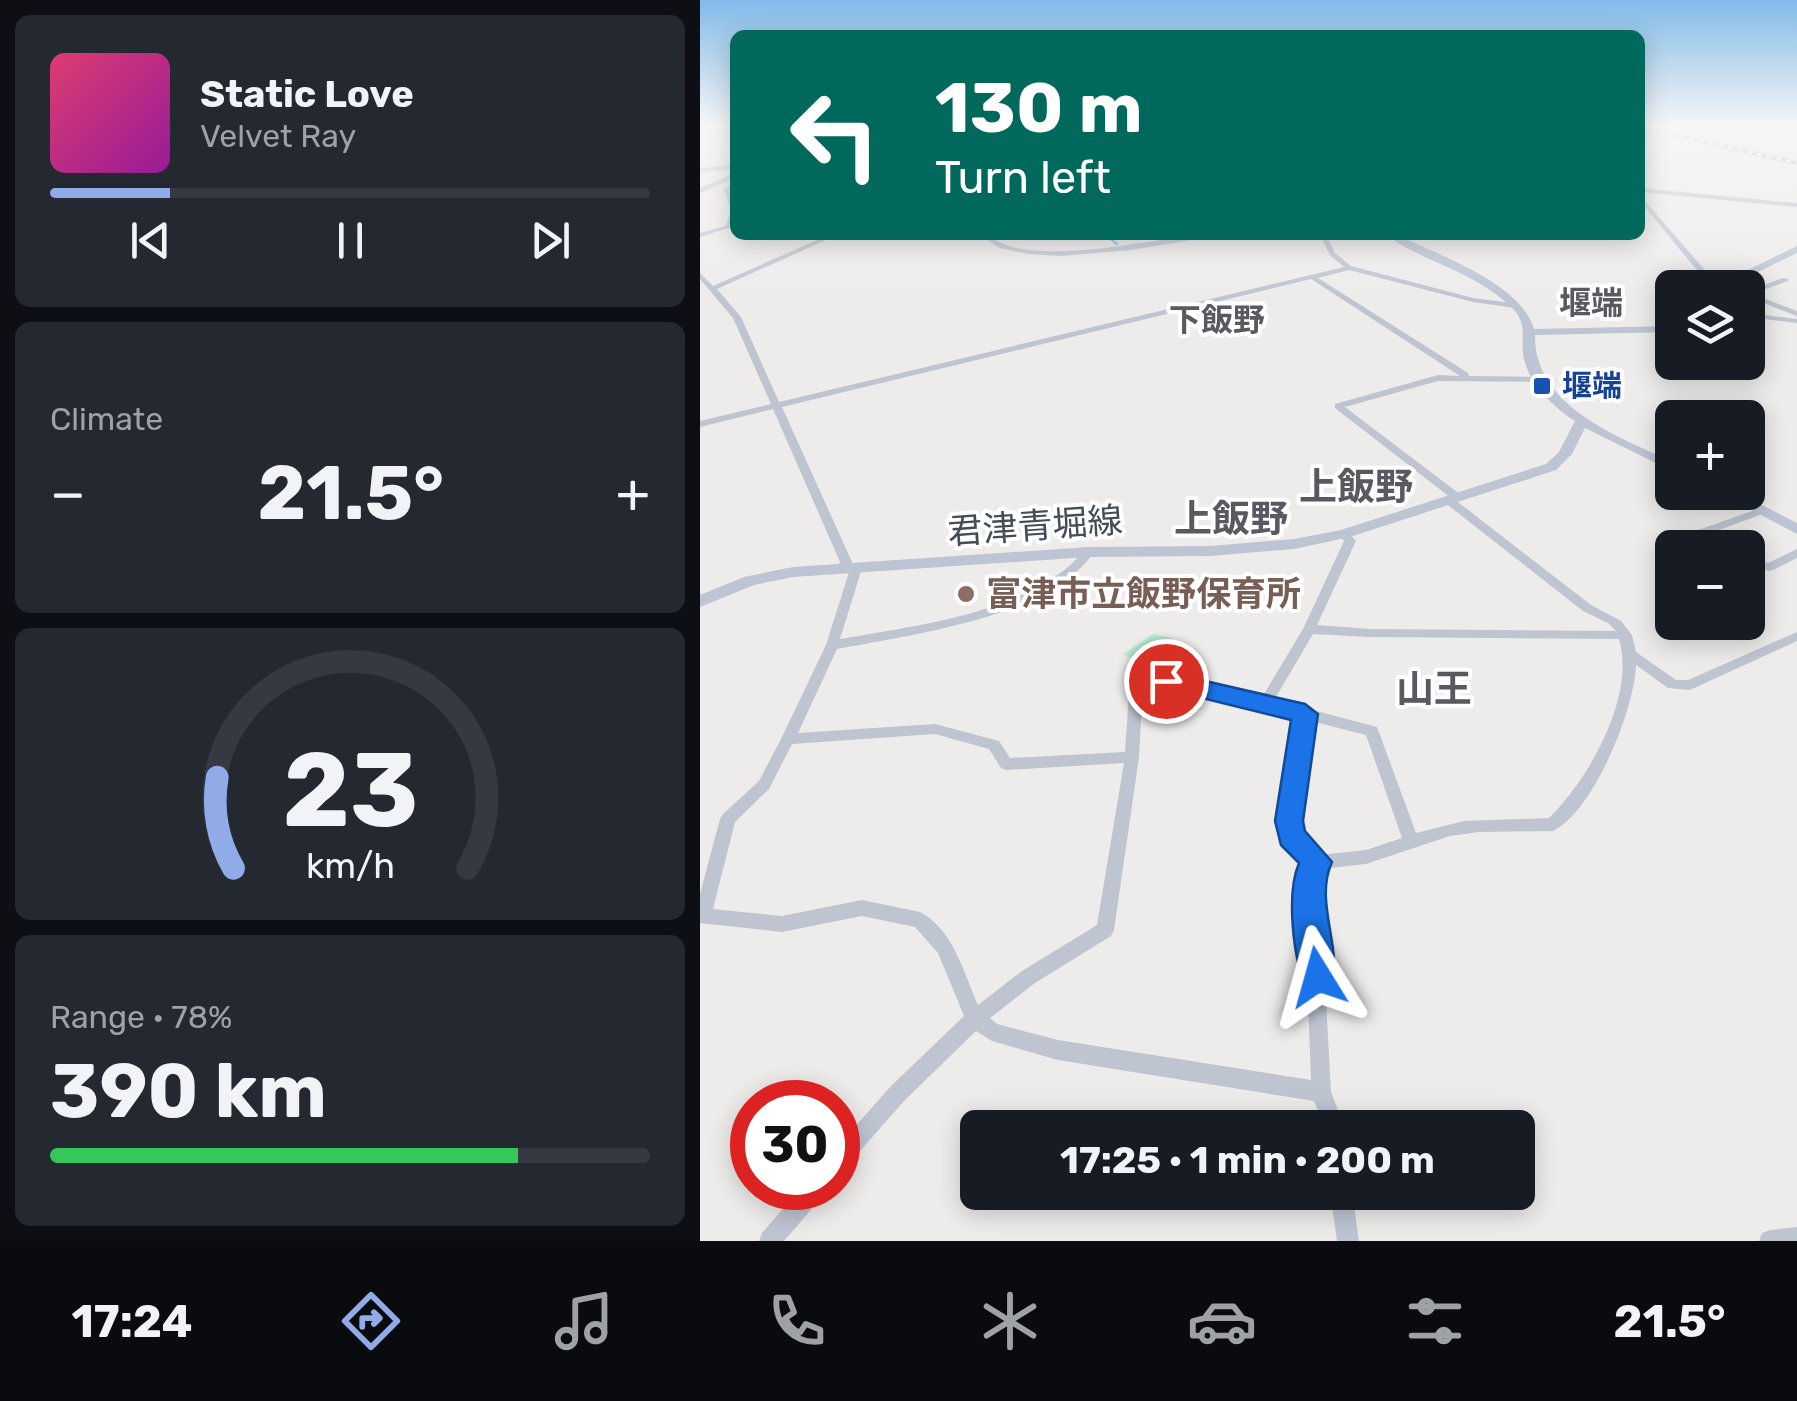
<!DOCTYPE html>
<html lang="en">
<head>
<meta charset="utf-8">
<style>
	body { margin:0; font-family:Rubik,"Noto Sans JP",sans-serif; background:#242831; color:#f1f3f6; height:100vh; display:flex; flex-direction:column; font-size:38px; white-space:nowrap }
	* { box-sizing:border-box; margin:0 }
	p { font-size:32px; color:#9ea1a6 }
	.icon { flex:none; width:55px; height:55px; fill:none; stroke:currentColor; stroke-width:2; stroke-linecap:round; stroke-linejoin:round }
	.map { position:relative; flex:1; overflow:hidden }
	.sheet { display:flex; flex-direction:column; gap:15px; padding:15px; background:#0d0f14; width:700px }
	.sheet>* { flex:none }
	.guide { position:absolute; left:30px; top:30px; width:915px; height:210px; border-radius:15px; box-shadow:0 5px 25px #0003; background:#00695c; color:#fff; overflow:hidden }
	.tools { position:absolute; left:955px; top:270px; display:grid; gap:20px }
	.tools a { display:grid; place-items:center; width:110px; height:110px; border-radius:15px; background:#171b24; box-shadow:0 5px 25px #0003; font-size:50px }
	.speed { position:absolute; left:30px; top:1080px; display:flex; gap:20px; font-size:50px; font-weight:700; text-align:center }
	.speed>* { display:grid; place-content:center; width:130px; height:130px; border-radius:50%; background:#171b24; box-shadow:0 5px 25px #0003; line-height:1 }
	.speed .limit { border:15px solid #d22; background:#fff; color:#111 }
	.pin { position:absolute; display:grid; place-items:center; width:85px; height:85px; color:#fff; margin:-42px; border:5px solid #fff; border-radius:50%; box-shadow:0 2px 10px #0007 }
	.me { position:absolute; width:110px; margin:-55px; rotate:352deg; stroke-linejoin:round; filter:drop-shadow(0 0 8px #0008) }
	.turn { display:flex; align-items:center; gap:35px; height:210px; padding:0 40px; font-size:45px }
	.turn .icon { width:130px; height:130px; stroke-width:2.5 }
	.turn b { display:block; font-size:70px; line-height:85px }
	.big { font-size:75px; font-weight:700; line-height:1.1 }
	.sheet .tile { flex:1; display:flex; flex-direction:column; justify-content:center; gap:15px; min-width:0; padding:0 35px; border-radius:15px; background:#242831 }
	.sheet .dial { align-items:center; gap:0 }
	.dial svg { height:260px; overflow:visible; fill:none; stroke:#363941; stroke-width:7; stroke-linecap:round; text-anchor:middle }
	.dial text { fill:#f1f3f6; stroke:none }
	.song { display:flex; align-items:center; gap:30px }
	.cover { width:120px; height:120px; border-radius:15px; background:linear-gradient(135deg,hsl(340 70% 55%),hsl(300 70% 35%)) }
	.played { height:10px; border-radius:5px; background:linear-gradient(90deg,#91abe8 20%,#363941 20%) }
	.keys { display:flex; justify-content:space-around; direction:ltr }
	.heat { display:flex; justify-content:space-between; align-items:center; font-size:55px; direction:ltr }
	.charge { height:15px; border-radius:8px; background:linear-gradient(90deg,#34c759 78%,#363941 0) }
	.trip { position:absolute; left:260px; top:1110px; width:575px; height:100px; border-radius:15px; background:#171b24; box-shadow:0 5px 25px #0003; font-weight:700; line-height:100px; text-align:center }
	.tab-bar { display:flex; height:160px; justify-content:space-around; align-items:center; background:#090b0e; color:#9ea1a6 }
	.tab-bar .icon { width:70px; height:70px }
	.tab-bar .active { color:#91abe8 }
	.tab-bar b { font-size:45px; color:#f1f3f6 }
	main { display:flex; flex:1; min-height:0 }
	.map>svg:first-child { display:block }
</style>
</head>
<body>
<main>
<section class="sheet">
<div class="tile">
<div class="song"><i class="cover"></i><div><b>Static Love</b><p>Velvet Ray</p></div></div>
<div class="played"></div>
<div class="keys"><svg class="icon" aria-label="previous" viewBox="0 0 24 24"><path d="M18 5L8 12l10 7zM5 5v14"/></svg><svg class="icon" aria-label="pause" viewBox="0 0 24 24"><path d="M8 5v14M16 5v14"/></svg><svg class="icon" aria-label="next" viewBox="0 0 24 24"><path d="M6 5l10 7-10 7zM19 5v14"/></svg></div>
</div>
<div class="tile"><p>Climate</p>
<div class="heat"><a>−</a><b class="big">21.5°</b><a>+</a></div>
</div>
<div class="tile dial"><svg viewBox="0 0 100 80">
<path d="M14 69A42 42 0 1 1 86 69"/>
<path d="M14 69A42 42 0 0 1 9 41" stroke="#91abe8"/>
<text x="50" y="56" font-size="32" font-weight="700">23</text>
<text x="50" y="72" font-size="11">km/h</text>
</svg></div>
<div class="tile"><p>Range · 78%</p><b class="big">390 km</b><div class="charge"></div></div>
</section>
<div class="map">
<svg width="1097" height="1241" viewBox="0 0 1097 1241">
	<rect width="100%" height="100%" fill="#eeebeb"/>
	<path fill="#b8ecd4" d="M453,634L471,638L475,656L488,660L487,667L463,676L423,654Z"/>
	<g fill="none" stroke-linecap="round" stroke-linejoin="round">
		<path stroke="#86c6e9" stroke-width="2.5" d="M406,235L417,244"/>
		<path fill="#bec5d1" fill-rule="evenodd" d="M35,165V169L0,172V168Z
			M35,183V187L30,190C35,203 36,213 32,227L0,237V233L26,226L31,210L24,189Z
			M940,188L1097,203V207L940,192Z
			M940,195L1009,275L1030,288H1020L989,275L970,279V275L990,271L1001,275L940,201Z
			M128,235H137L17,289L41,317L79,402L644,267L630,255L620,235H626L635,253L651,266L773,298L819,304L820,306L816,308L773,302L649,270L618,278L768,373L769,376L845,377V381L842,382L738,381L645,407L761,495V499H754L891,605L921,621L932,635L936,652L976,680H988L1097,632V641L990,690L968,688L936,665C935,708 894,811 853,831L779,832L750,836L666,864L621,869L619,872L631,1092L645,1128H625L614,1101L358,1060L292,1041L276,1031L204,1101L145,1168L138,1171V1146L190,1087L264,1016L238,953L215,927L162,916L82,932L0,923V894L20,819L23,814L59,781L81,739L126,645L150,569L144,573L138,569L140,562L73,409L0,427V421L71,404L33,318L0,279V273L13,286ZM611,279L760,376L738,375L635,404V408L751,498H744V502L883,611L908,623L916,631L670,629L617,625L656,541L648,532L644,531L638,534L644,541L603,629L561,699L465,676H432L430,679L425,752L310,758L299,741L235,724L98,733L137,649C205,636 320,620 373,575C381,568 388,560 395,552L389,548L385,550C378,557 371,565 363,571C303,616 212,626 140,639L162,568L156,564L150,568L152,562L82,407ZM613,634L670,637L919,639C936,696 889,779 849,818L764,821L716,833L677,727L605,708L602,709L573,702ZM443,684L465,686L597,718L581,821L585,842L607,863L603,870L611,1080L358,1040L297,1024L290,1018L335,983L411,936L414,930L439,757ZM611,721L666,735L702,838L666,850L620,855L599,834L597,821ZM235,734L289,749L301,768L306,770L424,763L397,925L322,971L278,1005C264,973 253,929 220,912L162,900L82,916L13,909L35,822L69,789L92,744Z
			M280,235C291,235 298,243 309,246C326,251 346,252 364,251C417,250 469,235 522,235L431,250L361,256L329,254L300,248Z
			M1083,278L1090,280L1052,294L1097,311V316L1048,297V291Z
			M1048,313L1097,319V323L1048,317Z
			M1061,508L1066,511L1065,513L1011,533L1032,548H1018L1001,536L976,545L970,542L998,530Z
			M1097,549V558L1073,570L1069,571L1048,564V557L1068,563Z
			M101,1188H126L123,1196L84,1241H59L62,1233Z
			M630,1192H652L659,1241H637Z
			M1097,1227V1241H1059L1062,1233L1070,1230Z"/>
		<path fill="#bec5d1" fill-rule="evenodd" d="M35,173V178L0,193V188Z"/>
		<path fill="#bdc5d4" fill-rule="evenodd" d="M685,235H697C738,255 820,282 834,329L972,326V332L835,335C834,407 918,436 972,462V471L885,428L872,454L856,470L650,537L594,549L510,556L389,557L93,577L54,585L0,607V595L44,577L93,567L389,547L510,546L594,539L641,530L846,464L859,452L875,421C853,407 827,382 823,354C821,338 827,324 814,310C779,273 726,263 685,235Z
			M1097,246V253L1025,288H1011Z
			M1018,492H1037L1097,523V534Z"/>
		<g stroke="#adafb6" stroke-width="4">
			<path id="rail" d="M940,127L1097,163"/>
		</g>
		<use href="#rail" stroke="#fff" stroke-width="2.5" stroke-dasharray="5" stroke-linecap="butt"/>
	</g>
	<linearGradient id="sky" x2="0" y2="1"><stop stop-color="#81bbe8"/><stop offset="0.42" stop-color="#f7f6f6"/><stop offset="1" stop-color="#f7f6f6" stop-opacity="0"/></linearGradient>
	<rect width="1097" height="299" fill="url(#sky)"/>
	<path fill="#1a73e8" stroke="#114b97" stroke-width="2.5" d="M466,672L605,704L618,714L603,821L605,831L632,862C613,903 645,952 630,988L618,992L606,988C593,957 586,894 599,863L581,845L575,821L591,720L457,687L453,681Z"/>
	<rect fill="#1a4fb4" stroke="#fff" stroke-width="4" x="832" y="376" width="20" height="20" rx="5"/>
	<circle fill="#8d6e63" stroke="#fff" stroke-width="4" cx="266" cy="594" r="10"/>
	<g text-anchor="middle" stroke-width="8" stroke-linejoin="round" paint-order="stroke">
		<g font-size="30" font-weight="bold" fill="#164399" stroke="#fff" text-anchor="start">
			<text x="862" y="396">堰端</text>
		</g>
		<g font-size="32" font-weight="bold" fill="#585a60" stroke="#fff">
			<text x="891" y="314">堰端</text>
		</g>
		<g font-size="32" font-weight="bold" fill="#585a60" stroke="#fff">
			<text x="517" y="331">下飯野</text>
		</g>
		<g font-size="35" fill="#444c58" stroke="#fff">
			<text transform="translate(335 526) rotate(-4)" y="12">君津青堀線</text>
		</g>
		<g font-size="35" font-weight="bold" fill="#785e54" stroke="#fff" text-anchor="start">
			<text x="286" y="606">富津市立飯野保育所</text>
		</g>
		<g font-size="38" font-weight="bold" fill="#585a60" stroke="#fff">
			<text x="656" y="500">上飯野</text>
			<text x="531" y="532">上飯野</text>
			<text x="734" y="702">山王</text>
		</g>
	</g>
</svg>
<div class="tools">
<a><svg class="icon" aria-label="layers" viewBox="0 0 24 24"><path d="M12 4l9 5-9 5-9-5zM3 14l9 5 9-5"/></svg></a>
<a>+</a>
<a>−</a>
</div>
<div class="speed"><div class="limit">30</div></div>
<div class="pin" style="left:466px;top:681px;background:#d93025"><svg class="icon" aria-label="arrive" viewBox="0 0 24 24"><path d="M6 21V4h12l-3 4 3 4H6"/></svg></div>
<svg class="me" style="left:618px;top:977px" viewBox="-20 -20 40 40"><path d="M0-17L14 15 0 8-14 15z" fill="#1a73e8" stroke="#fff" stroke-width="4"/></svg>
<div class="trip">17:25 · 1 min · 200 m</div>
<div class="guide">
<div class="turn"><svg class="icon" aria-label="left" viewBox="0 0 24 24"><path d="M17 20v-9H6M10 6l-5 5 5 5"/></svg><div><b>130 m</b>Turn left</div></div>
</div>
</div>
</main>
<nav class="tab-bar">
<b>17:24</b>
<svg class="icon active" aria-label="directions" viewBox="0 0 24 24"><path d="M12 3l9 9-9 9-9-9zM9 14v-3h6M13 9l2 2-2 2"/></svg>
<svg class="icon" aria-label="music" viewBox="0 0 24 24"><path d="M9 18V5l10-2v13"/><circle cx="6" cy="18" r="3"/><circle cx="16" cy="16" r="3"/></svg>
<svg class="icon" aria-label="phone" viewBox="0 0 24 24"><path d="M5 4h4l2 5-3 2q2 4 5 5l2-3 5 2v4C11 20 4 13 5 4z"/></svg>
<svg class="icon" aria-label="climate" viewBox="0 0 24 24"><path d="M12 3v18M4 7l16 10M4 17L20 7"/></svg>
<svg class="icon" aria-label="car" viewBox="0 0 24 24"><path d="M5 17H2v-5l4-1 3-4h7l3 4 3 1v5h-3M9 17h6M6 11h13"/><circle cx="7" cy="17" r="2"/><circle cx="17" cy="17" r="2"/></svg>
<svg class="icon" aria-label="filters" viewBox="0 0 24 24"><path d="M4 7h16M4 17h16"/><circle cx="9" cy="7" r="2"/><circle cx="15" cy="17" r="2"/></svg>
<b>21.5°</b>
</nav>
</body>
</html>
